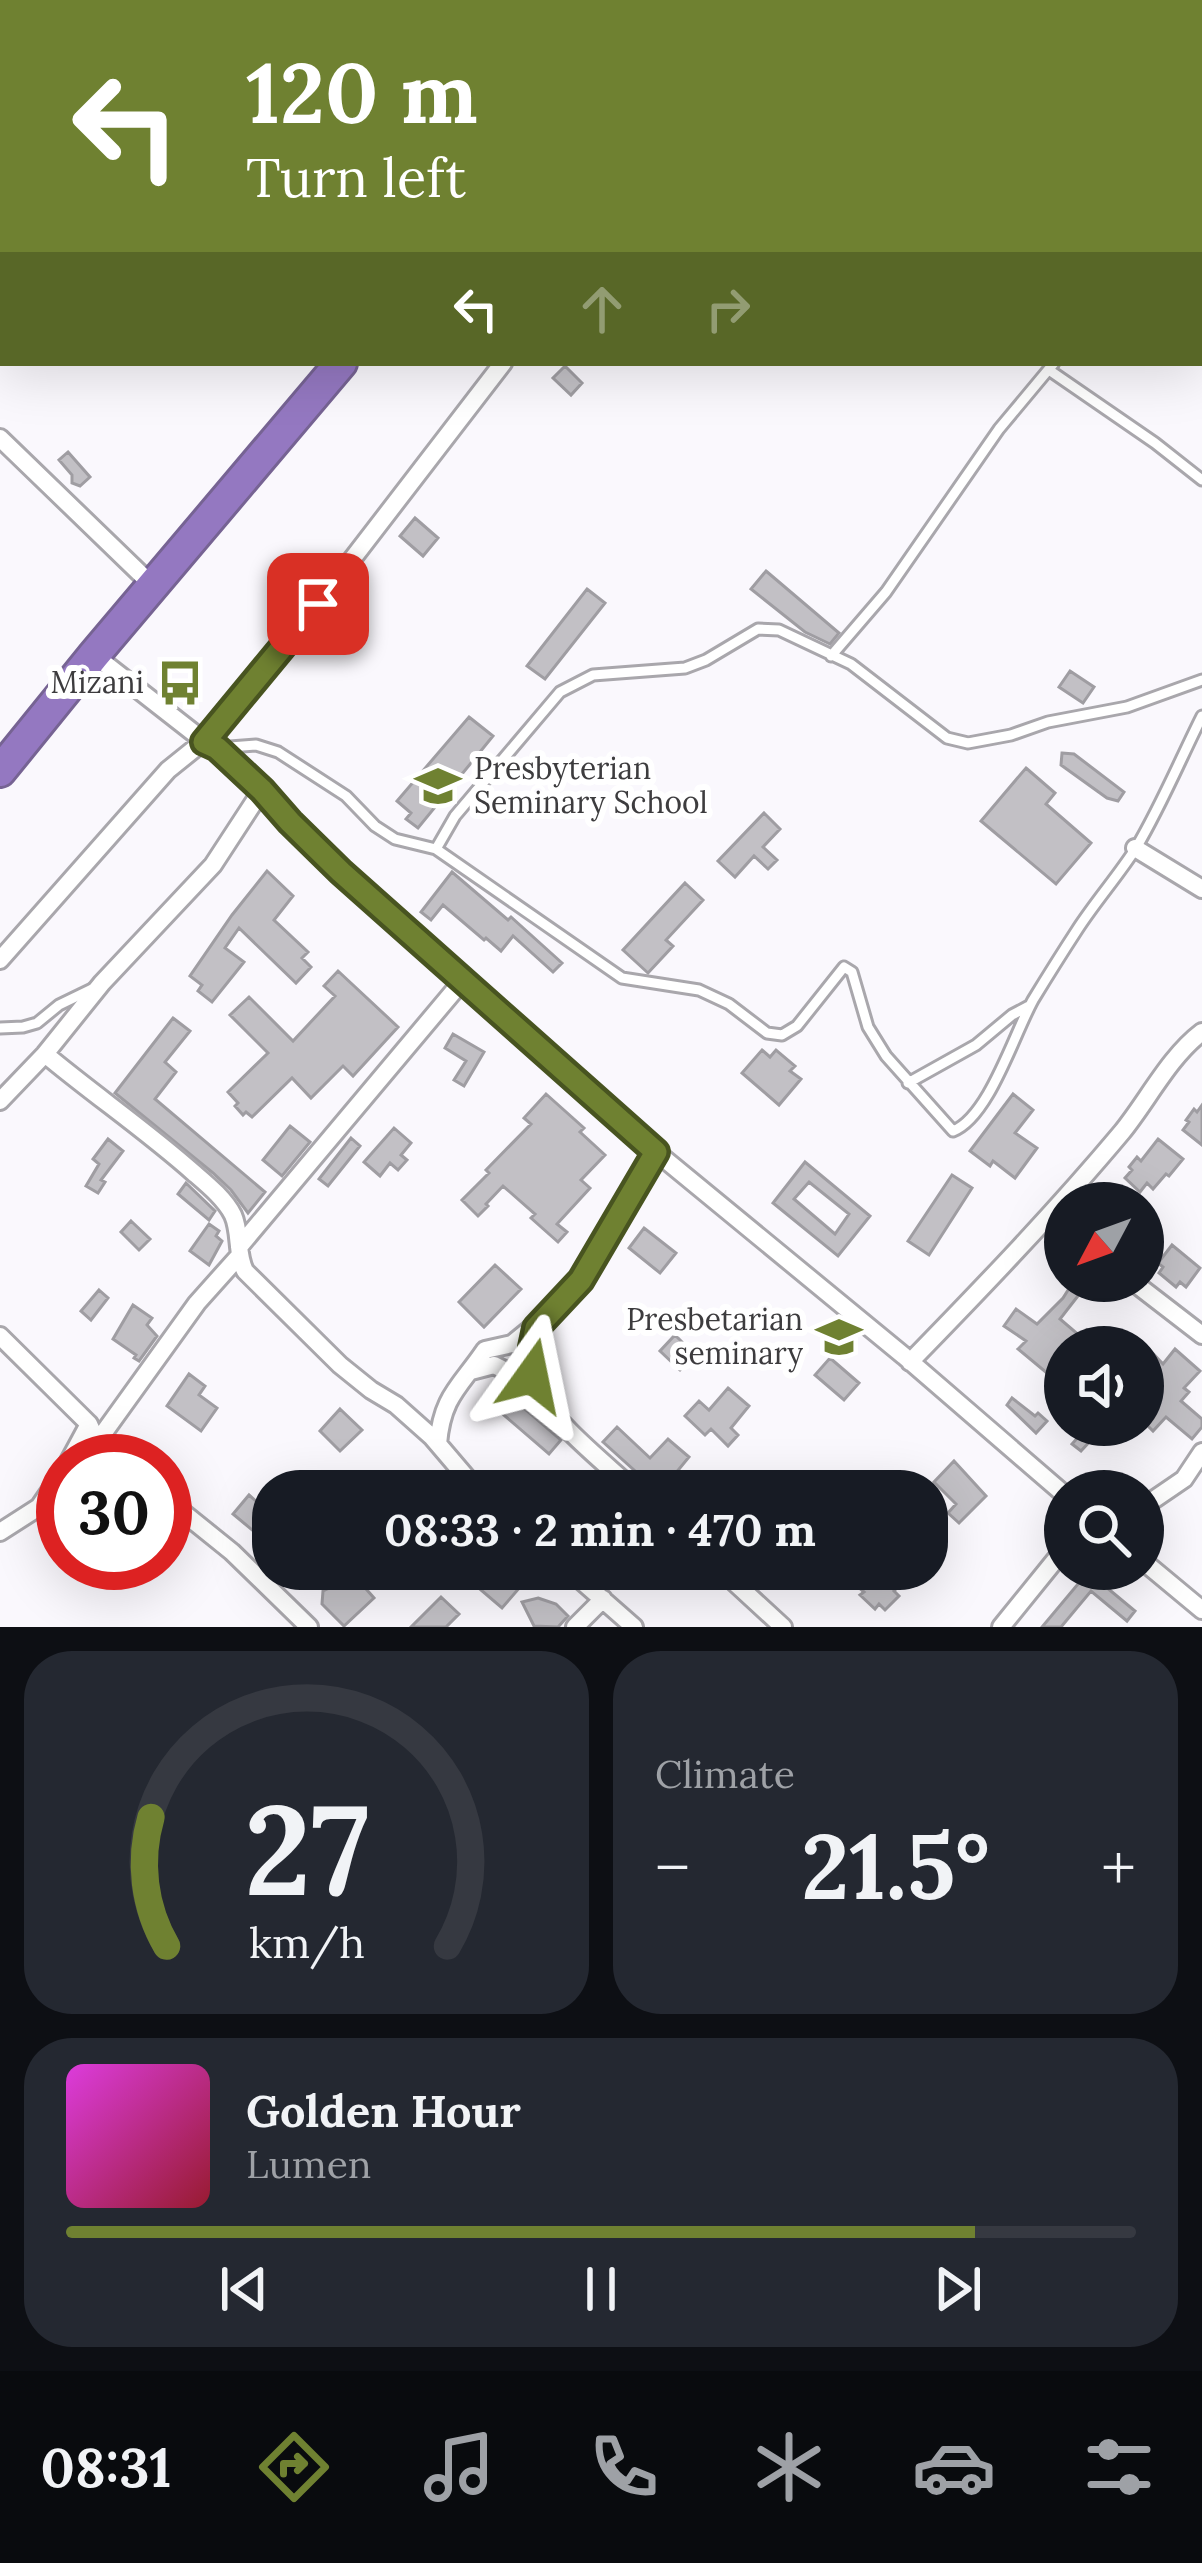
<!DOCTYPE html>
<html lang="en">
<head>
<meta charset="utf-8">
<style>
	body { margin:0; font-family:Lora,serif; background:#242831; color:#f1f3f6; height:100vh; display:flex; flex-direction:column; font-size:45px; white-space:nowrap }
	* { box-sizing:border-box; margin:0 }
	p { font-size:39px; color:#9ea1a6 }
	.icon { flex:none; width:66px; height:66px; fill:none; stroke:currentColor; stroke-width:2; stroke-linecap:round; stroke-linejoin:round }
	.map { position:relative; height:1627px; overflow:hidden }
	.side { display:flex; flex-direction:column; gap:24px; padding:24px; background:#0d0f14; flex:1 }
	.side>* { flex:none }
	.top-card { position:absolute; left:0px; top:0px; width:1203px; height:366px; box-shadow:0 12px 48px #0002; background:#6f8131; color:#fff; overflow:hidden }
	.needle { width:78px; rotate:229deg }
	.buttons { position:absolute; left:1044px; top:1182px; display:grid; gap:24px }
	.buttons a { display:grid; place-items:center; width:120px; height:120px; border-radius:50%; background:#171b24; box-shadow:0 12px 48px #0002; font-size:60px }
	.speed { position:absolute; left:36px; top:1434px; display:flex; gap:24px; font-size:60px; font-weight:700; text-align:center }
	.speed>* { display:grid; place-content:center; width:156px; height:156px; border-radius:50%; background:#171b24; box-shadow:0 12px 48px #0002; line-height:1 }
	.speed .limit { border:18px solid #d22; background:#fff; color:#111 }
	.pin { position:absolute; display:grid; place-items:center; width:102px; height:102px; color:#fff; margin:-51px; border-radius:24px; box-shadow:0 6px 18px #0006 }
	.me { position:absolute; width:132px; margin:-66px; rotate:12deg; stroke-linejoin:round; filter:drop-shadow(0 0 9px #0008) }
	.turn { display:flex; align-items:center; gap:42px; height:252px; padding:0 48px; font-size:54px }
	.turn .icon { width:156px; height:156px; stroke-width:2.5 }
	.turn b { display:block; font-size:84px; line-height:102px }
	.lanes { display:flex; align-items:center; height:114px; padding:0 48px; background:#0003; justify-content:center; gap:60px; direction:ltr }
	.lanes .off { opacity:.35 }
	.big { font-size:90px; font-weight:800; line-height:1.1 }
	.side .widget { flex:1; display:flex; flex-direction:column; justify-content:center; gap:18px; min-width:0; padding:0 42px; border-radius:48px; background:#242831 }
	.side .dial { align-items:center; gap:0 }
	.dial svg { height:312px; overflow:visible; fill:none; stroke:#363941; stroke-width:7; stroke-linecap:round; text-anchor:middle }
	.dial text { fill:#f1f3f6; stroke:none }
	.song { display:flex; align-items:center; gap:36px }
	.cover { width:144px; height:144px; border-radius:18px; background:linear-gradient(135deg,hsl(300 70% 55%),hsl(350 70% 35%)) }
	.played { height:12px; border-radius:6px; background:linear-gradient(90deg,#6f8131 85%,#363941 85%) }
	.keys { display:flex; justify-content:space-around; direction:ltr }
	.heat { display:flex; justify-content:space-between; align-items:center; font-size:66px; direction:ltr }
	.side .tiles { flex:1; display:grid; gap:24px; grid-template-columns:1fr 1fr }
	.widget:last-child { grid-column:span 2 }
	.trip { position:absolute; left:252px; top:1470px; width:696px; height:120px; border-radius:48px; background:#171b24; box-shadow:0 12px 48px #0002; font-weight:800; line-height:120px; text-align:center }
	.dock { display:flex; height:192px; justify-content:space-around; align-items:center; background:#090b0e; color:#9ea1a6 }
	.dock .icon { width:84px; height:84px }
	.dock .selected { color:#6f8131 }
	.dock b { font-size:54px; color:#f1f3f6 }
	.map>svg:first-child { display:block }
</style>
</head>
<body>
<div class="map">
<svg width="1202" height="1627" viewBox="0 0 1202 1627">
	<rect width="100%" height="100%" fill="#faf8fd"/>
	<path fill="#c2c0c5" stroke="#9f9da2" stroke-width="3" fill-rule="evenodd" d="M565,366L582,383L571,395L553,378Z
		M68,452L90,477L80,486L72,483V475L59,460Z
		M415,518L438,538L423,556L400,536Z
		M766,571L839,633L830,644L805,632L751,589Z
		M587,589L605,603L545,679L527,666Z
		M1070,671L1094,687L1083,703L1059,687Z
		M469,717L493,736L418,828L406,819L411,813L397,801Z
		M1062,753L1074,754L1124,792L1118,801L1107,798L1061,765Z
		M1026,768L1055,793L1046,804L1091,843L1056,884L981,821Z
		M764,813L780,829L763,847L777,860L768,869L754,856L735,877L718,861Z
		M267,871L293,896L274,920L308,952L302,958L311,967L296,983L239,928L225,948L244,962L212,1002L198,991L202,985L190,976L232,915Z
		M452,872L508,920L511,917L562,963L553,972L513,936L501,951L486,938L484,940L443,905L431,920L421,912Z
		M685,883L703,900L666,940L673,946L648,973L623,950Z
		M338,971L398,1027L353,1076L343,1066L311,1098L292,1078L252,1117L246,1112L243,1115L235,1106L238,1103L228,1092L268,1053L230,1015L249,997L293,1041L335,996L324,986Z
		M173,1018L190,1031L165,1062L176,1072L155,1099L265,1192L248,1213L231,1190L213,1173L115,1093Z
		M453,1034L484,1052L464,1086L454,1080L466,1061L445,1048Z
		M762,1050L770,1057L776,1050L795,1066L790,1071L801,1079L779,1105L742,1073Z
		M546,1094L584,1128L580,1132L605,1155L581,1180L590,1188L557,1224L567,1232L558,1242L531,1218L535,1214L503,1186L486,1204L488,1206L478,1216L462,1200L489,1173L486,1170L531,1124L524,1118Z
		M1013,1094L1033,1110L1015,1133L1037,1148L1015,1178L993,1161L990,1166L970,1151Z
		M1202,1105V1145L1183,1130L1189,1122L1186,1120L1194,1109L1197,1112Z
		M290,1126L310,1142L282,1176L263,1160Z
		M394,1128L411,1143L401,1155L407,1160L398,1170L390,1163L380,1176L364,1162Z
		M351,1138L360,1146L328,1186L319,1179Z
		M108,1139L123,1151L101,1180L105,1182L98,1193L86,1186L99,1164L93,1159Z
		M1158,1139L1183,1159L1169,1176L1166,1174L1153,1189L1147,1183L1140,1192L1125,1178L1132,1170L1129,1167L1137,1157L1141,1161Z
		M805,1162L870,1216L838,1256L773,1203ZM809,1182L849,1214L835,1234L794,1199Z
		M952,1175L972,1188L929,1255L908,1241Z
		M186,1183L215,1211L209,1220L178,1194Z
		M131,1221L150,1239L139,1250L121,1232Z
		M209,1224L219,1231L216,1236L222,1241L209,1265L190,1251Z
		M644,1228L676,1253L660,1273L629,1248Z
		M1172,1245L1200,1268L1186,1287L1180,1282L1176,1287L1159,1273L1163,1267L1158,1263Z
		M495,1265L521,1289L484,1327L459,1302Z
		M1070,1287H1074L1081,1292L1060,1319L1081,1337L1087,1330L1106,1347H1065V1388L1018,1349L1026,1341L1004,1326L1016,1309L1037,1324L1063,1298Z
		M99,1290L108,1298L91,1320L81,1311Z
		M133,1305L152,1318L147,1325L157,1336L139,1361L134,1358L136,1355L113,1339Z
		M675,1335L695,1355L680,1370L660,1351Z
		M1143,1343L1163,1364L1175,1349L1200,1371L1184,1388L1189,1392L1181,1401L1202,1419V1427L1192,1439L1166,1417L1153,1431L1143,1421Z
		M830,1358L859,1383L844,1400L815,1375Z
		M189,1374L205,1386L199,1395L217,1408L201,1431L167,1406Z
		M728,1388L749,1406L731,1428L738,1435L728,1446L711,1429L705,1435L685,1416L699,1401L709,1410Z
		M510,1396L561,1440L549,1454L498,1410Z
		M1012,1398L1035,1416L1038,1413L1047,1421L1036,1433L1007,1405Z
		M340,1409L362,1430L340,1451L320,1431Z
		M1089,1425H1105L1081,1451L1072,1444Z
		M617,1427L650,1458L668,1439L689,1457L661,1491H647L635,1471L603,1442Z
		M954,1461L986,1496L959,1523L948,1513L956,1504L934,1482Z
		M249,1495L273,1516V1526L263,1539L233,1514Z
		M486,1569H501L521,1586L502,1608L474,1584Z
		M870,1569H888L902,1582L894,1591L899,1596L885,1610L879,1604L875,1609L860,1595L864,1592L856,1585Z
		M1088,1572L1135,1611L1127,1621L1091,1591L1061,1627H1042Z
		M348,1577L359,1581L374,1598L344,1626L322,1604L323,1591L338,1584Z
		M441,1597L459,1614L446,1627H411Z
		M538,1598L556,1604L568,1616L558,1627L534,1626L522,1602Z"/>
	<g fill="none" stroke-linecap="round" stroke-linejoin="round">
		<g stroke="#a9a7ac" stroke-width="15">
			<path id="lane" d="M1200,178L1202,176
				M1049,370L1155,443L1202,480
				M831,656L886,592L999,429L1054,363
				M217,748L256,745L278,752L346,796L375,826L395,839L436,849L455,816L560,692L593,675L685,668L706,660L758,629L779,630L851,664L947,738L968,743L1011,735L1048,722L1127,707L1202,680
				M436,849L622,978L699,990L729,1004L767,1033L782,1035L797,1026L844,967L852,972L868,1027L886,1056L953,1131C989,1117 1014,1034 1033,1000C1047,977 1062,953 1077,930C1095,902 1118,876 1136,848C1161,806 1180,760 1202,716
				M0,1028L23,1027L37,1023L59,1005L92,989
				M908,1083L976,1045L1012,1015L1029,1006"/>
		</g>
		<g stroke="#a9a7ac" stroke-width="22">
			<path id="street" d="M748,3L749,0
				M0,438L152,585
				M94,655L204,741L217,748L262,790L341,872L656,1152L904,1356L1065,1495
				M1135,848L1202,889
				M0,960L168,770L204,741L290,640L503,363
				M45,1054C94,1095 147,1131 194,1173C208,1185 225,1199 233,1215C241,1233 236,1253 245,1271L340,1365L371,1390L396,1405L432,1437L478,1491
				M0,1101L45,1054L102,983L213,865L262,790
				M239,1247L464,979
				M1132,1281L1202,1335
				M539,1325C530,1342 527,1371 536,1389C556,1425 605,1463 635,1491
				M0,1336L89,1424L97,1442L120,1461
				M910,1362C983,1287 1055,1212 1122,1132C1148,1100 1169,1057 1202,1032
				M471,1371L494,1365L535,1385
				M97,1442L197,1303L239,1256
				M438,1444C442,1396 460,1387 485,1350L512,1344L561,1304L581,1280L656,1152
				M69,1461L89,1424
				M165,1498L232,1552L309,1627
				M1143,1507L1184,1479L1202,1452
				M0,1532L39,1507L63,1472
				M1143,1561L1202,1610
				M568,1569L634,1627
				M720,1569L783,1627
				M575,1627L603,1599
				M1001,1627L1065,1548"/>
		</g>
		<g stroke="#766393" stroke-width="36">
			<path id="highway" d="M663,3L666,0
				M0,771L94,655L341,363"/>
		</g>
		<use href="#lane" stroke="#fff" stroke-width="9"/>
		<use href="#street" stroke="#fff" stroke-width="16"/>
		<use href="#highway" stroke="#9478c1" stroke-width="30"/>
	</g>
	<g fill="none" stroke-linecap="round" stroke-linejoin="round">
		<g stroke="#485420" stroke-width="30">
			<path id="route" d="M318,604L204,742L217,748L262,790L290,822L341,872L656,1152L581,1280L536,1328L532,1347V1376"/>
		</g>
		<use href="#route" stroke="#6f8131" stroke-width="21"/>
	</g>
	<defs>
		<g id="bus-bare" transform="scale(3.6)"><path d="M-5-6H5V4H4V6H2V4H-2V6H-4V4H-5ZM-3.5-4V0h7V-4ZM-3.5 1.2v1.5H-2V1.2ZM2 1.2v1.5H3.5V1.2Z" fill="#6f8131" stroke="#fff" stroke-width="2.5" paint-order="stroke"/></g>
		<g id="school-bare" transform="scale(3.6)"><path d="M0-5L7-2L0 1L-7-2ZM-4 1L0 2.5L4 1V4Q0 6-4 4Z" fill="#6f8131" stroke="#fff" stroke-width="2.5" paint-order="stroke"/></g>
	</defs>
	<g fill-rule="evenodd">
		<use href="#bus-bare" x="180" y="683"/>
		<use href="#school-bare" x="438" y="786"/>
		<use href="#school-bare" x="839" y="1337"/>
	</g>
	<g text-anchor="middle" stroke-width="12" stroke-linejoin="round" paint-order="stroke">
		<g font-size="30" fill="#3d3c3e" stroke="#fff" text-anchor="end">
			<text x="144" y="693">Mizani</text>
			<text x="474" y="779" text-anchor="start">Presbyterian<tspan x="474" dy="34">Seminary School</tspan></text>
			<text x="803" y="1330">Presbetarian<tspan x="803" dy="34">seminary</tspan></text>
		</g>
	</g>
</svg>
<div class="buttons">
<a><svg class="needle" viewBox="-14 -14 28 28"><path d="M0-13l5 13h-10z" fill="#e53935"/><path d="M0 13l5-13h-10z" fill="#9ea1a6"/></svg></a>
<a><svg class="icon" aria-label="sound" viewBox="0 0 24 24"><path d="M4 9h4l5-4v14l-5-4H4zM17 9q2 3 0 6"/></svg></a>
<a><svg class="icon" aria-label="search" viewBox="0 0 24 24"><circle cx="10" cy="10" r="6"/><path d="M15 15l6 6"/></svg></a>
</div>
<div class="speed"><div class="limit">30</div></div>
<div class="pin" style="left:318px;top:604px;background:#d93025"><svg class="icon" aria-label="arrive" viewBox="0 0 24 24"><path d="M6 21V4h12l-3 4 3 4H6"/></svg></div>
<svg class="me" style="left:532px;top:1376px" viewBox="-20 -20 40 40"><path d="M0-17L14 15 0 8-14 15z" fill="#6f8131" stroke="#fff" stroke-width="4"/></svg>
<div class="trip">08:33 · 2 min · 470 m</div>
<div class="top-card">
<div class="turn"><svg class="icon" aria-label="left" viewBox="0 0 24 24"><path d="M17 20v-9H6M10 6l-5 5 5 5"/></svg><div><b>120 m</b>Turn left</div></div>
<div class="lanes"><svg class="icon" aria-label="left" viewBox="0 0 24 24"><path d="M17 20v-9H6M10 6l-5 5 5 5"/></svg><svg class="icon off" aria-label="ahead" viewBox="0 0 24 24"><path d="M12 20V5M6 11l6-6 6 6"/></svg><svg class="icon off" aria-label="right" viewBox="0 0 24 24"><path d="M7 20v-9h11M14 6l5 5-5 5"/></svg></div>
</div>
</div>
<section class="side">
<div class="tiles">
<div class="widget dial"><svg viewBox="0 0 100 80">
<path d="M14 69A42 42 0 1 1 86 69"/>
<path d="M14 69A42 42 0 0 1 10 36" stroke="#6f8131"/>
<text x="50" y="56" font-size="32" font-weight="700">27</text>
<text x="50" y="72" font-size="11">km/h</text>
</svg></div>
<div class="widget"><p>Climate</p>
<div class="heat"><a>−</a><b class="big">21.5°</b><a>+</a></div>
</div>
<div class="widget">
<div class="song"><i class="cover"></i><div><b>Golden Hour</b><p>Lumen</p></div></div>
<div class="played"></div>
<div class="keys"><svg class="icon" aria-label="previous" viewBox="0 0 24 24"><path d="M18 5L8 12l10 7zM5 5v14"/></svg><svg class="icon" aria-label="pause" viewBox="0 0 24 24"><path d="M8 5v14M16 5v14"/></svg><svg class="icon" aria-label="next" viewBox="0 0 24 24"><path d="M6 5l10 7-10 7zM19 5v14"/></svg></div>
</div>
</div>
</section>
<nav class="dock">
<b>08:31</b>
<svg class="icon selected" aria-label="directions" viewBox="0 0 24 24"><path d="M12 3l9 9-9 9-9-9zM9 14v-3h6M13 9l2 2-2 2"/></svg>
<svg class="icon" aria-label="music" viewBox="0 0 24 24"><path d="M9 18V5l10-2v13"/><circle cx="6" cy="18" r="3"/><circle cx="16" cy="16" r="3"/></svg>
<svg class="icon" aria-label="phone" viewBox="0 0 24 24"><path d="M5 4h4l2 5-3 2q2 4 5 5l2-3 5 2v4C11 20 4 13 5 4z"/></svg>
<svg class="icon" aria-label="climate" viewBox="0 0 24 24"><path d="M12 3v18M4 7l16 10M4 17L20 7"/></svg>
<svg class="icon" aria-label="car" viewBox="0 0 24 24"><path d="M5 17H2v-5l4-1 3-4h7l3 4 3 1v5h-3M9 17h6M6 11h13"/><circle cx="7" cy="17" r="2"/><circle cx="17" cy="17" r="2"/></svg>
<svg class="icon" aria-label="filters" viewBox="0 0 24 24"><path d="M4 7h16M4 17h16"/><circle cx="9" cy="7" r="2"/><circle cx="15" cy="17" r="2"/></svg>
</nav>
</body>
</html>
